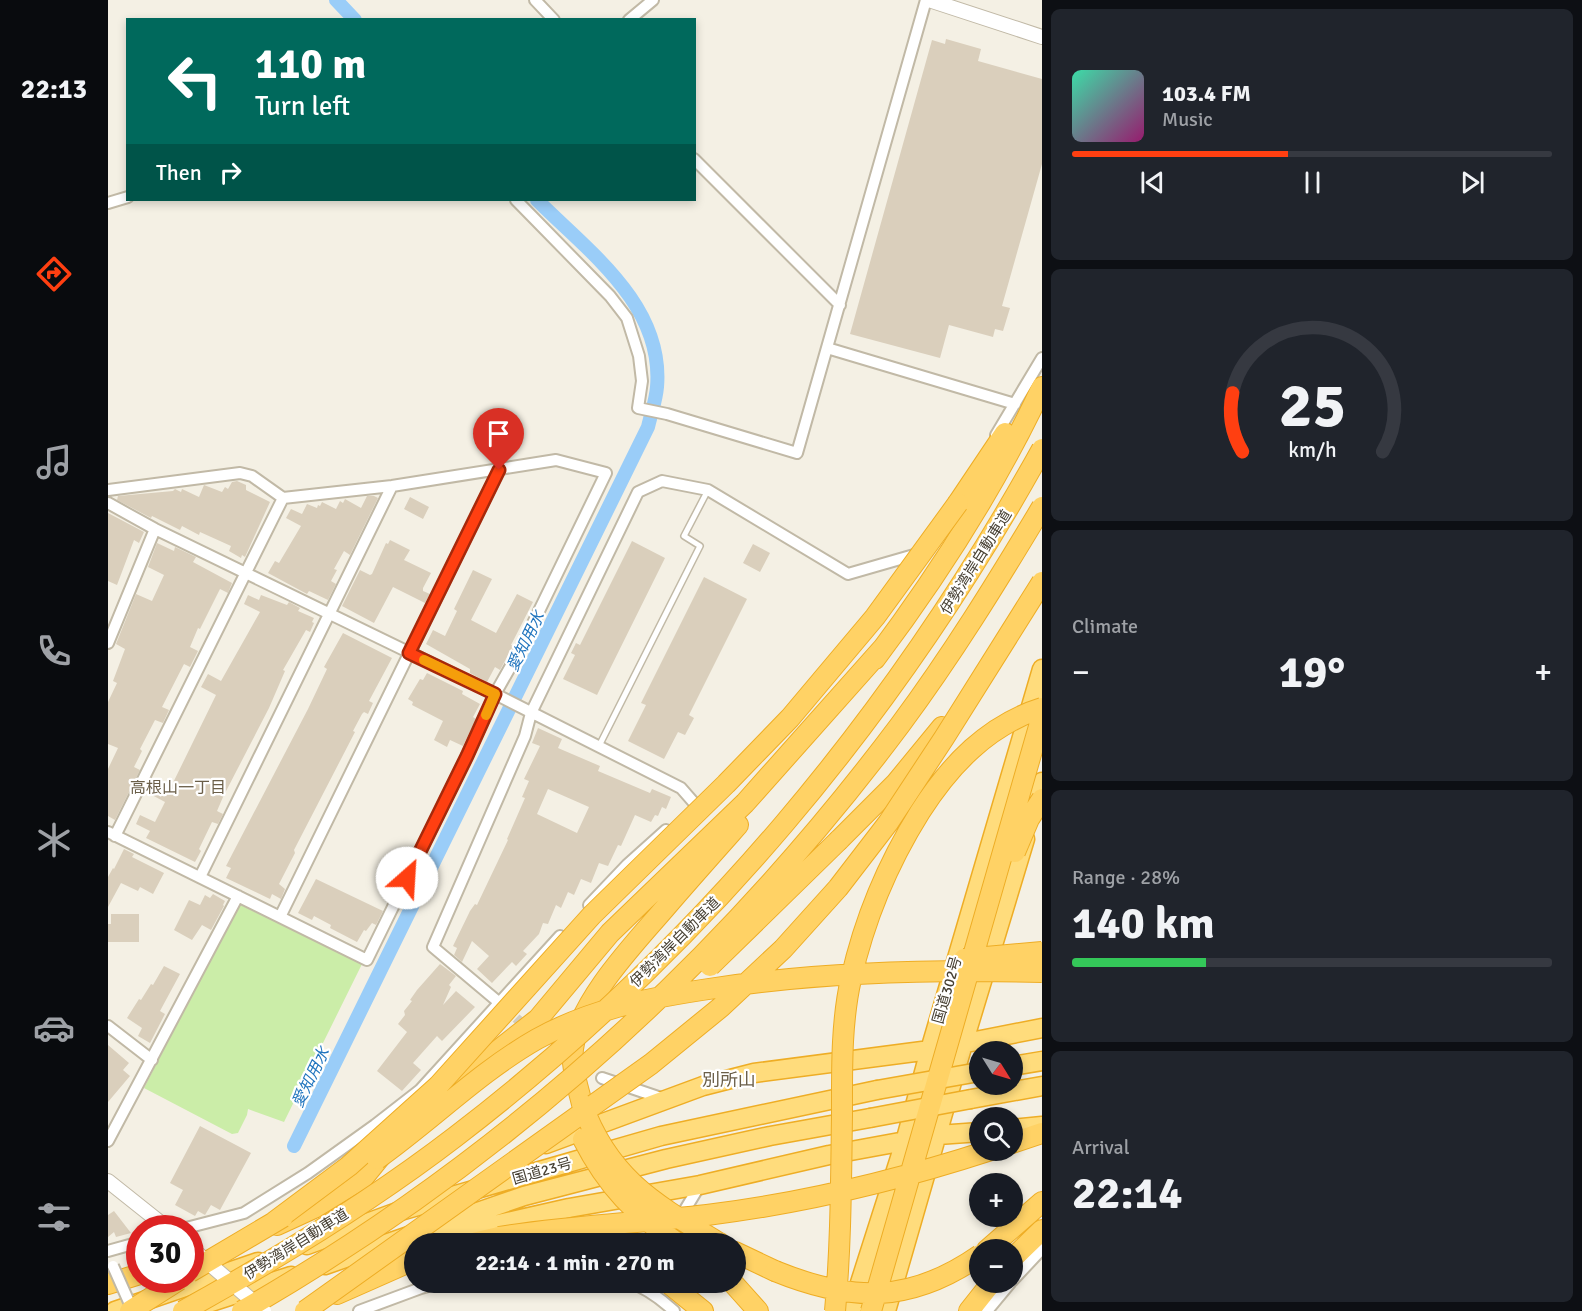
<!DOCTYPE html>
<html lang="en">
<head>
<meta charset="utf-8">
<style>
	body { margin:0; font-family:Signika,"Noto Sans JP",sans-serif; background:#20242c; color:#f1f3f6; height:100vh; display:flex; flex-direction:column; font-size:22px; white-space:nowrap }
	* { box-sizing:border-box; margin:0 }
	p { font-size:20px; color:#9ea1a6 }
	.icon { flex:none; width:33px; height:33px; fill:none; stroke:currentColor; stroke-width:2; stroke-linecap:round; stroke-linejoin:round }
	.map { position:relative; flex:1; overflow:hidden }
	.side { display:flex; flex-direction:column; gap:9px; padding:9px; background:#0d0f14; width:540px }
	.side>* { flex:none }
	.guide { position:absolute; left:18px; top:18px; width:570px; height:183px; border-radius:0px; box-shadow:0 3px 9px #0003; background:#00695c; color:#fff; overflow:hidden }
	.needle { width:39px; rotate:127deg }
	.buttons { position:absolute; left:861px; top:1041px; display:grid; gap:12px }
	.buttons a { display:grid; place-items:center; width:54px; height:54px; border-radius:50%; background:#171b24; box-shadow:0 3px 9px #0003; font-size:30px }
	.speed { position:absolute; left:18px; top:1215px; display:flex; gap:12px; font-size:30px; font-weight:700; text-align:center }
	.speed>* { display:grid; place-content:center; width:78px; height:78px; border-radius:50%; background:#171b24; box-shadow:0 3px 9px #0003; line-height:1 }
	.speed .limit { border:9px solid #d22; background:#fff; color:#111 }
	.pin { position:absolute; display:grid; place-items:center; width:51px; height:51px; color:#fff; margin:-62px -26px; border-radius:50% 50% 50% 0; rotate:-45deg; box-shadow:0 0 6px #0007 }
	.pin .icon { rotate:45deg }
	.me { position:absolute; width:66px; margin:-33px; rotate:26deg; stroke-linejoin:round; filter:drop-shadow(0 0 4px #0008) }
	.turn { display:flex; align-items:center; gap:21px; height:126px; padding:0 30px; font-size:27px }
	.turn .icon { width:78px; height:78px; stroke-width:2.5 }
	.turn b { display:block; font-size:42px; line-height:51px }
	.then { display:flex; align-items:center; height:57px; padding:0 30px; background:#0003; gap:12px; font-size:22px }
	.big { font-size:45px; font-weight:700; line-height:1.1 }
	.side .tile { flex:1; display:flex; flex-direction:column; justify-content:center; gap:9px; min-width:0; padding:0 21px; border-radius:9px; background:#20242c }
	.side .dial { align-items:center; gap:0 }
	.dial svg { height:156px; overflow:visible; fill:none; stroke:#363941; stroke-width:7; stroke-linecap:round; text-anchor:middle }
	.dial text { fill:#f1f3f6; stroke:none }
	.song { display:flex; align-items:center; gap:18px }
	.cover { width:72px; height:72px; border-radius:9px; background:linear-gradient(135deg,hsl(160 70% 55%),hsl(320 70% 35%)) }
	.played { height:6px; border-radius:3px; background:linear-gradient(90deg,#ff3f11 45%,#363941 45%) }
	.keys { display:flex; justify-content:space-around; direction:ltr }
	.heat { display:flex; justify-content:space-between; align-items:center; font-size:33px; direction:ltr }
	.charge { height:9px; border-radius:4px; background:linear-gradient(90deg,#34c759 28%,#363941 0) }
	.trip { position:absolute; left:296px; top:1233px; width:342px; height:60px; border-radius:30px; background:#171b24; box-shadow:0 3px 9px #0003; font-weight:700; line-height:60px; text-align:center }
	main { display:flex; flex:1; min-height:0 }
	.tab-bar { display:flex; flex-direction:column; width:108px; justify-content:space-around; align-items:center; background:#090b0e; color:#9ea1a6 }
	.tab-bar .icon { width:42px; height:42px }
	.tab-bar .current { color:#ff3f11 }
	.tab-bar b { font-size:27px; color:#f1f3f6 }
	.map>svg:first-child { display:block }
</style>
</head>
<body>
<main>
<nav class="tab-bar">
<b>22:13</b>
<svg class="icon current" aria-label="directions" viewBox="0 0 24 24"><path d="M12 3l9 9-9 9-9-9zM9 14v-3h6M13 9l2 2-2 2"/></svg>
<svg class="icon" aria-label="music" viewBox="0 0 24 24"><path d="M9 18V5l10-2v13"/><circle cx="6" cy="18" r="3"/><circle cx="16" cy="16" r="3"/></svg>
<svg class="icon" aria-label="phone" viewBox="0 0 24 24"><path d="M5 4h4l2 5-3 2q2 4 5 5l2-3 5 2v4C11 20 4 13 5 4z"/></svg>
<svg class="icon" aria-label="climate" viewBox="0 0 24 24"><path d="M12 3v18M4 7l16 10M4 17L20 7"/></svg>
<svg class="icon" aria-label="car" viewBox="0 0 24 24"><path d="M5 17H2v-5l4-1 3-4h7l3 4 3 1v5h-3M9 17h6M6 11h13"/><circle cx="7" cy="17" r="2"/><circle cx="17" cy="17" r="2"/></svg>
<svg class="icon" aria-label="filters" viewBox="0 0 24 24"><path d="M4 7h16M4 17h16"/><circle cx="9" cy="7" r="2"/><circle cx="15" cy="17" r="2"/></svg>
</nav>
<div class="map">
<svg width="934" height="1311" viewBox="0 0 934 1311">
	<rect width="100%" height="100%" fill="#f4f0e4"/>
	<path fill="#cbeda8" d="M133,905L254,964L176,1122L140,1109L139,1115L130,1133L124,1134L36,1088L129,906Z"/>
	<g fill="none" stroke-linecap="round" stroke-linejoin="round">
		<path stroke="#9acdf8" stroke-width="14" d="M228,0L247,20
			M186,1146L540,427C543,414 548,400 549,387C556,305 480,251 429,200"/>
	</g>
	<path fill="#dacfbc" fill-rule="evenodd" d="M838,39L873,49L870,61L934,79V164L894,306L902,308L895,331L887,329L885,337L841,325L832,358L742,334L824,40L837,44Z
		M129,481L138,485V490L162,502L137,557L134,555L133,558L121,551L123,546L92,532L91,535L74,526L72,530L44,516L43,518L9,500L10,496L65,491L67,489L73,492L74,489L91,497L96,485L114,492L117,487L120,489L124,482Z
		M259,496H266L270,498L242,555L236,551L226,569L229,570L223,581L228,584L220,600L201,591L199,594L160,573L167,561L171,563L193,526L178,518L183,509L194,514L199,504L209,508L210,505L212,506L214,502L228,509L232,501L235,503L237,499L253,508Z
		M302,497L321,507L315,519L296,509Z
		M0,513L36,532L31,543L26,540L9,585L0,581Z
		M282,540L302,550L296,560L323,573L315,588V591L322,594L317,603L285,587L266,623L234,606L252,570L262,575L264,574L278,543L280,544Z
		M524,541L557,558L489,695L455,679L467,655L463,653L468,643L472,645Z
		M49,543L66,551L67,547L88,557L85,562L124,583L120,593L112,589L92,629L90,628L82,647L90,651L82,667L76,664L54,707L61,710L55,723L47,720L32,749L34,751L26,767L32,770L7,820L0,816V769L10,748L0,744V702L9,683L5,681L17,649L8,644L28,594L44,601L56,575L40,567Z
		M645,544L662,553L652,572L635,563Z
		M365,570L384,579L363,620L388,633L409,594L425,602L403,645L405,646L392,670L387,667L379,682L362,673V669L318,644L325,630L337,636L349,611L346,609Z
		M596,577L639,599L581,715L586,718L577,735L570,732L556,759L520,741L538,705L533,703Z
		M140,595L151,600L153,595L179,605L181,602L192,608L190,611L206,618L204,622L206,623L202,632L198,630L175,670L177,671L161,708L115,797L109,811L115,814L110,824L104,822L91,849L93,851L87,862L38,838L42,831L28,824L32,815L47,822L57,802L42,794L47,784L61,791L108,695L93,687L100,674L113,681L152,612L136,604Z
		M235,633L284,658L261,701L265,703L260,714L256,712L254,714L245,731L247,732L186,850L187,853L171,884L177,889L173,899L164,894L162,899L118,878L123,868L118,866L200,709L219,669L216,667Z
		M319,673L355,691L354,694L372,704L365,717L368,719L355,746L342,740L339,747L326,740L335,721L304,705L305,702L300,699L312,679L315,680Z
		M430,728L454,739L450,748L492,766L490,771L542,793L544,789L563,797L558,809L554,807L550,816L547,815L543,822L527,815L513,846L510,845L500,866L491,863L483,883L473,879L466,895L460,892L453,908L448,905L440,924L435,923L431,934L415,951L419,954L408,966L404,962L384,983L369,969L381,956L364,941L354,962L346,955L349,948L345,946L362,911L367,904L369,905L400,840L399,839L417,798L414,797L421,781L416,779L432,746L424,743ZM440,789L481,807L469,833L429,814Z
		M16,849L26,854L24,857L56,873L45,894L32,887L30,891L13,883L0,907V877L5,868L6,869Z
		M208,879L275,911L268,925L264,923L258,931L256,930L249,942L222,928L223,925L206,916L204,920L190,913Z
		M105,894L117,901L115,905L116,906L103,930L94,925L84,940L66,930L81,900L92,905L97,895L102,898Z
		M3,914H31V942H0V924H3Z
		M332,964L348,976L341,985L343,987L335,1005L348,991L367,1007L334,1041L329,1036L305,1063L313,1070L294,1091L269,1071L299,1032L290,1024L297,1015L296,1011L304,1001L302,1000L309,990Z
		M56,966L72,974L52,1011L57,1014L42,1043L30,1036L34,1028L19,1018L31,999L33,1000L43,984L45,985Z
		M0,1045L21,1063L15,1070L22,1076L0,1102Z
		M92,1126L143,1153L112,1210L103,1205L97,1215L90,1211L87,1216L67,1205L75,1190L62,1183Z
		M6,1211L23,1233L8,1237L6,1232L0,1237V1215Z"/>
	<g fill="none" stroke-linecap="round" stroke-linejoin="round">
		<path stroke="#d1cdc1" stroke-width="10" stroke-dasharray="10 5" stroke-linecap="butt" d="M397,1008L419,1028L456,1052"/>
		<g stroke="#c1b9a6" stroke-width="8">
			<path id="service" d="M491,746L592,546L576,536L600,490"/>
		</g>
		<g stroke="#c1b9a6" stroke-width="14">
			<path id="minor" d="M427,0L446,20
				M521,20L545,0
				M586,159L732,305
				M408,200L502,296L519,318L531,356L534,381L530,408L559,414L689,453L818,0
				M0,203L20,197
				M719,348L907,404
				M888,435L934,358
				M0,490L132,473L144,476L175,498L284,486L448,460L498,473L413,648L387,694L359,756L259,960L0,832
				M0,503L47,529L393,697L573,788L587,804
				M0,643L47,529
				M7,836L175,498
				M92,877L284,486
				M481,905L519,865L558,830
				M172,917L391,470
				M394,1005L325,947L417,736L423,713L530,492L554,481L600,490L740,574L806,555
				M0,1026L44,1060
				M494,1078L556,1099
				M0,1141L130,896
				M572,1218L592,1185
				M78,1228L136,1213L200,1173L267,1125L312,1090L452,936
				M0,1251L32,1242
				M904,1281L934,1249
				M521,1282C538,1288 553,1299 566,1311
				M251,1311L313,1288L334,1282
				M879,1311L903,1282"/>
		</g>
		<g stroke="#c1b9a6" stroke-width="16">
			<path id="tertiary" d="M821,0L934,37
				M0,1181L59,1228"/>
		</g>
		<g stroke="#eead25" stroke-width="21">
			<path id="trunk" d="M925,812L934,782
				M904,1066L934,1061
				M863,1099L934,1086
				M904,1129L934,1126
				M438,1144L595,1086L646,1073L822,1050L934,1028
				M329,1238L461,1208L592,1185L721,1155L830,1135L872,1132
				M199,1245L289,1212L553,1136L769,1090
				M217,1265L416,1196L558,1159L662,1136L762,1118
				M100,1303L183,1276
				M7,1311L150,1262
				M743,1311L797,1142L822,1050L934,669
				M778,1311L855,1044L917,839"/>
		</g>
		<g stroke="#eead25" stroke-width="22">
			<path id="motorway" d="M850,503L897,433
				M767,659C831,574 889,483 934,387
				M731,840L788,783L834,727
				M343,1091L365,1070L430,1019L502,933L637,803L775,648
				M474,1104C470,1087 463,1067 465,1049C470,1002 527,943 557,908C581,880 606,852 630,825
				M904,1143L934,1133
				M169,1225L206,1208L255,1178L281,1146
				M361,1244L391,1237
				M879,1250L934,1202
				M627,1252L667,1271
				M904,1259L934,1230
				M559,1282L595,1311
				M624,1282L650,1311
				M0,1284L32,1274
				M229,1294L306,1260
				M861,1311L884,1282"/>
		</g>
		<use href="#service" stroke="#fff" stroke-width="5"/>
		<use href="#minor" stroke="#fff" stroke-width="10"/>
		<use href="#tertiary" stroke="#fff" stroke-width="14"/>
		<use href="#trunk" stroke="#ffdc7c" stroke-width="18"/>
		<use href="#motorway" stroke="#ffd265" stroke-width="20"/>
		<g stroke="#c1b9a6" stroke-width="14" stroke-linecap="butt">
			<path id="minor-bridge" d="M5,1266L25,1311"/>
		</g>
		<g stroke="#c1b9a6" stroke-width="16" stroke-linecap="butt">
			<path id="tertiary-bridge" d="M82,1247L156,1311"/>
		</g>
		<g stroke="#eead25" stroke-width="21" stroke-linecap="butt">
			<path id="trunk-bridge" d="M769,1090L871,1072
				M762,1118L863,1099"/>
		</g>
		<g stroke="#eead25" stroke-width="22" stroke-linecap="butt">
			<path id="motorway-bridge" d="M907,852L921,819L934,799
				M856,959L934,952
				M602,966L731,840
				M474,1104C501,1179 547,1204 613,1244
				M475,1139C499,1186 527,1215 571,1244
				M269,1159C324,1120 371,1072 429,1039C481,1010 536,999 594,990C707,972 820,969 934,972
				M166,1222L241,1166L330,1086L484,915L618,784L682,718L767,617L850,503
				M391,1237C460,1226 530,1223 599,1215C696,1203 791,1180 883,1150
				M667,1271C743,1302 802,1304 872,1255
				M82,1272L175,1217
				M22,1311L71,1280
				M75,1311C169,1259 261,1203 347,1137C590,951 786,717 934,449
				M134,1311C393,1162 613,964 792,725C844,655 889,582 934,507
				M197,1311L543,1064L613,1007L675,949L730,888L780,823L836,738L934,582
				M727,1311C733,1246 733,1181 734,1115C734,1071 733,1023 743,979C756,921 780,863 812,812C842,765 880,725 934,708
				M763,1311L934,716"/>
		</g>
		<use href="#minor-bridge" stroke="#fff" stroke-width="10"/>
		<use href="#tertiary-bridge" stroke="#fff" stroke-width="14"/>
		<use href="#trunk-bridge" stroke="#ffdc7c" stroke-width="18"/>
		<use href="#motorway-bridge" stroke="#ffd265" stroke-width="20"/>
	</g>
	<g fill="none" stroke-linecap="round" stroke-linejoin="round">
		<g stroke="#a6290b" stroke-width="15">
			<path id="route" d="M299,878L359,756L387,694L301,653L391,470"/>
		</g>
		<use href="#route" stroke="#ff3f11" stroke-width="10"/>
		<path stroke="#f59e0b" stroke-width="10" d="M316,660L387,694L378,715"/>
	</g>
	<g text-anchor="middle" stroke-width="4.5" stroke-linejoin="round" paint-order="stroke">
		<g font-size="15" fill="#474033" stroke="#fff">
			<text transform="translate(868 562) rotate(-58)" y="5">伊勢湾岸自動車道</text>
			<text transform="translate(567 942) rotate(-45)" y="5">伊勢湾岸自動車道</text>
			<text transform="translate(839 990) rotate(-74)" y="5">国道302号</text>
			<text transform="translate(434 1171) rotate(-16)" y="5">国道23号</text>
			<text transform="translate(188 1244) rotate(-32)" y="5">伊勢湾岸自動車道</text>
		</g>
		<g font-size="16" font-style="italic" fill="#2175be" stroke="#fff">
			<text transform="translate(417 641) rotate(-64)" y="6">愛知用水</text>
			<text transform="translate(202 1077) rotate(-64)" y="6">愛知用水</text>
		</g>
		<g font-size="16" fill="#6b5f49" stroke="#fff">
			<text x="70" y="793">高根山一丁目</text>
		</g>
		<g font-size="18" fill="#6b5f49" stroke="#fff">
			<text x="621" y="1086">別所山</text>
		</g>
	</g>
</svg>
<div class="buttons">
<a><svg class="needle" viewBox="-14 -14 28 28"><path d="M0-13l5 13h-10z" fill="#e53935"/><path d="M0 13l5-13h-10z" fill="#9ea1a6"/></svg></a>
<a><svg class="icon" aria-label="search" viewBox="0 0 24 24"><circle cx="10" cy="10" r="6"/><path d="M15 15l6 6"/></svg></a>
<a>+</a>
<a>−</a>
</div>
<div class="speed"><div class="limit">30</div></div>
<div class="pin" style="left:391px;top:470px;background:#d93025"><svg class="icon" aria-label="arrive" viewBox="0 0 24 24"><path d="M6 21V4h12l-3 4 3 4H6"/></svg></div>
<svg class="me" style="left:299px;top:878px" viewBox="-20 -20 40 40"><circle r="19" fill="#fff"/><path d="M0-13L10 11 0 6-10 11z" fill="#ff3f11"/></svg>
<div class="trip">22:14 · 1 min · 270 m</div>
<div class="guide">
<div class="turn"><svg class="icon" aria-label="left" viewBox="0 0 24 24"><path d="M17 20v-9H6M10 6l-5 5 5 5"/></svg><div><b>110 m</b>Turn left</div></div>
<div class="then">Then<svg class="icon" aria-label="right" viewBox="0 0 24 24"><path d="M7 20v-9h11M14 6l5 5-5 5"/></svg></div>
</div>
</div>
<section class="side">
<div class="tile">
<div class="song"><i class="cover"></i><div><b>103.4 FM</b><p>Music</p></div></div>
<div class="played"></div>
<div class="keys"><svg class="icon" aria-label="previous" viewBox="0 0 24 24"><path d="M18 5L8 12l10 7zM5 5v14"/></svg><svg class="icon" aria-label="pause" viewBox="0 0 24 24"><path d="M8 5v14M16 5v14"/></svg><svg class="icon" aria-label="next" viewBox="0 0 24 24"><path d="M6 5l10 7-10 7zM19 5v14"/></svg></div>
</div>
<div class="tile dial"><svg viewBox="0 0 100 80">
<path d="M14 69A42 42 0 1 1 86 69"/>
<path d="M14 69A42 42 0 0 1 9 39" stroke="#ff3f11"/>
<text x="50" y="56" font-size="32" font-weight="700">25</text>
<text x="50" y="72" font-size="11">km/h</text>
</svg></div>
<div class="tile"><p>Climate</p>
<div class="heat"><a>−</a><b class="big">19°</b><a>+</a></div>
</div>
<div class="tile"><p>Range · 28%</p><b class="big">140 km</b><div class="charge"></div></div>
<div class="tile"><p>Arrival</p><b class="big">22:14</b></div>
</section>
</main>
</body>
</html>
